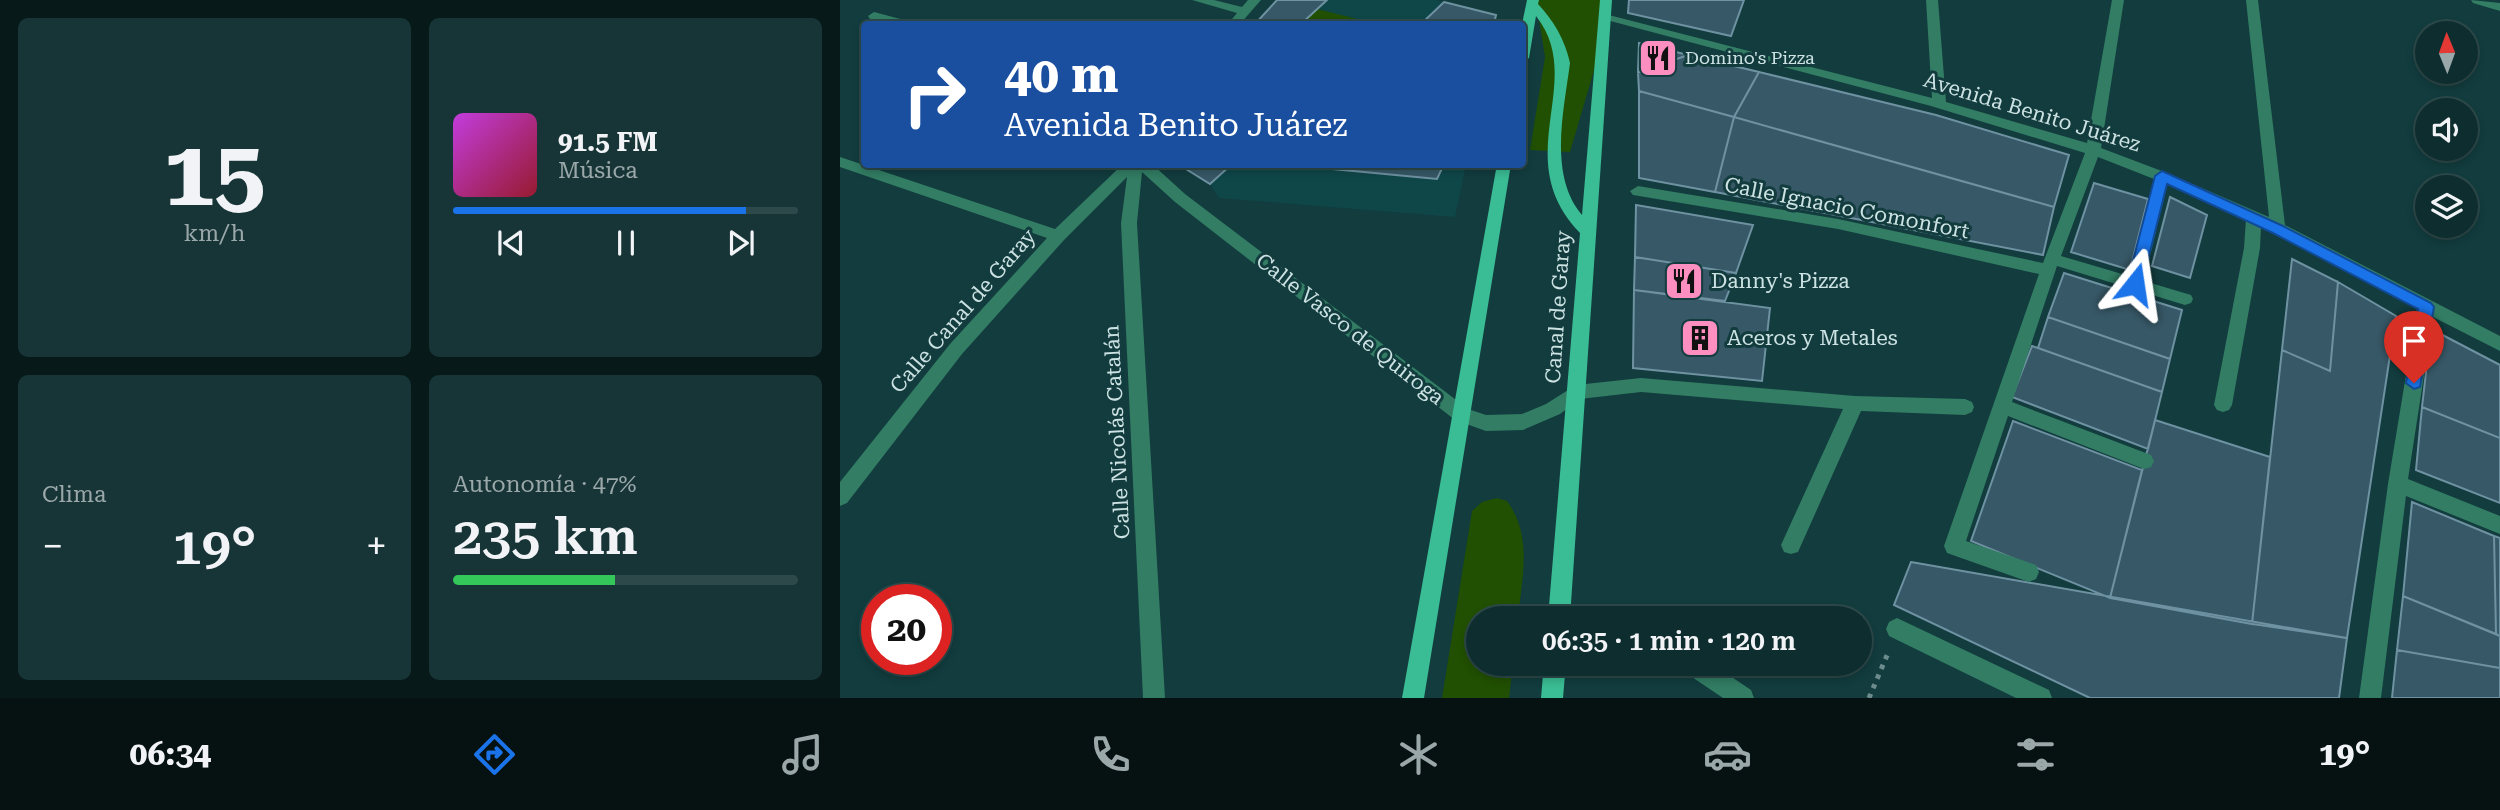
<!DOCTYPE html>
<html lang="es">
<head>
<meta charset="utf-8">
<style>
	body { margin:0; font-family:"Roboto Serif",serif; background:#173536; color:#f1f3f6; height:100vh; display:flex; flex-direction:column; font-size:26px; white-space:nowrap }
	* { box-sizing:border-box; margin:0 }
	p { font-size:23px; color:#9ba8aa }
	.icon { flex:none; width:38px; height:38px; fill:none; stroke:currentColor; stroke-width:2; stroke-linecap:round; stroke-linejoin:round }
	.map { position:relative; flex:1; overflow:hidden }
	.drawer { display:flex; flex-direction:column; gap:18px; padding:18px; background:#081919; width:840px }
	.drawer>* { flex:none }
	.top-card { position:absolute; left:21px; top:21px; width:665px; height:147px; border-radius:7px; box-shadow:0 4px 10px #0003,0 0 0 2px #2e494a; background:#1a4fa0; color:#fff; overflow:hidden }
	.needle { width:46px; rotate:359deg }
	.fabs { position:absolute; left:1575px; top:21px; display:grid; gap:14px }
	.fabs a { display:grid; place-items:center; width:63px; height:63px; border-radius:50%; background:#0e2d2e; box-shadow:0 4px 10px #0003,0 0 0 2px #2e494a; font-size:35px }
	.speed { position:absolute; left:21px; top:584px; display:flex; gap:14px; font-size:35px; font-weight:700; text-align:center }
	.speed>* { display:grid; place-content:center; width:91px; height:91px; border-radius:50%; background:#0e2d2e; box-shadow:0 4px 10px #0003,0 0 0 2px #2e494a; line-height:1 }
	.speed .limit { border:10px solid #d22; background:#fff; color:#111 }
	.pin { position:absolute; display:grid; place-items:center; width:60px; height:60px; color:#fff; margin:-72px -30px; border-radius:50% 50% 50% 0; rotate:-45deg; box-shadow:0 0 7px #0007 }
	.pin .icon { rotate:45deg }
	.me { position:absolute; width:77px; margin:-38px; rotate:15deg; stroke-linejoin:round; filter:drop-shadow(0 0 5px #0008) }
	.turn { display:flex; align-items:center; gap:24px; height:147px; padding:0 28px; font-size:32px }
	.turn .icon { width:91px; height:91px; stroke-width:2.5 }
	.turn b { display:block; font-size:49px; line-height:60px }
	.big { font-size:52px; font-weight:600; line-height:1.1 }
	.drawer .tile { flex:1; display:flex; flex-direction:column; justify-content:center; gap:10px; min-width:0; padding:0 24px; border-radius:10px; background:#173536 }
	.drawer .dial { align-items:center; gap:0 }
	.dial b { font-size:91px; line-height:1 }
	.song { display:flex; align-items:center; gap:21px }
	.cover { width:84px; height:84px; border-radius:10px; background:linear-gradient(135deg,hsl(290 70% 55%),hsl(350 70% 35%)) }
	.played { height:7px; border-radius:4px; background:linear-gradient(90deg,#1a73e8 85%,#2e494a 85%) }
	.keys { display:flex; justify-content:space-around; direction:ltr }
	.heat { display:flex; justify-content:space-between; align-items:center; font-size:38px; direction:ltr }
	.charge { height:10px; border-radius:5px; background:linear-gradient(90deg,#34c759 47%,#2e494a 0) }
	.drawer .tiles { flex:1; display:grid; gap:18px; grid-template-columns:repeat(2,1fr) }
	.trip { position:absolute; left:626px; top:606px; width:406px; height:70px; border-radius:35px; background:#0e2d2e; box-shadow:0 4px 10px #0003,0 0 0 2px #2e494a; font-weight:600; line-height:70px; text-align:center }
	.tab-bar { display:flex; height:112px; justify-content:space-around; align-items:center; background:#061212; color:#9ba8aa }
	.tab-bar .icon { width:49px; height:49px }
	.tab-bar .active { color:#1a73e8 }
	.tab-bar b { font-size:32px; color:#f1f3f6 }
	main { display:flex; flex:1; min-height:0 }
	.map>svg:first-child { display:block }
</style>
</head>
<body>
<main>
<section class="drawer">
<div class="tiles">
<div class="tile dial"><b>15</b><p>km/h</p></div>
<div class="tile">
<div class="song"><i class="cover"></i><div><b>91.5 FM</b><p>Música</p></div></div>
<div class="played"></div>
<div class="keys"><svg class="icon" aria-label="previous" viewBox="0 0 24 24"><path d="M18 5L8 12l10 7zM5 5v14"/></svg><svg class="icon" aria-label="pause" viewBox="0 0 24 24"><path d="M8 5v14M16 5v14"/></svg><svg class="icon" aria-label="next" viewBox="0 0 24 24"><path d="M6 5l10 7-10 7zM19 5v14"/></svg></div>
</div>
<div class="tile"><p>Clima</p>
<div class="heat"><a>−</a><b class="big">19°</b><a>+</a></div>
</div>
<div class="tile"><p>Autonomía · 47%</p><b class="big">235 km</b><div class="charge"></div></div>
</div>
</section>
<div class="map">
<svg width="1660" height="698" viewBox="0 0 1660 698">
	<rect width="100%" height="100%" fill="#123c3e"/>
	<path fill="#0f4749" d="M437,0H595L656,15L654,24H537L477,9L461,24H415Z
		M338,165H626L615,217L379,198L370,184Z"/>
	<path fill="#215002" d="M696,0H770V16L730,152L690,150L705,57Z
		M477,9L537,24H461Z
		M657,498L667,501C693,536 682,578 678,618H639V663H673L669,698H602L632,511L642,502Z"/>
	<path fill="#375867" stroke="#6f92a2" stroke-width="2" d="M437,0H487L461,24H415Z
		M789,0H904L891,36L788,13Z
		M604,2L656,15L654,24H581Z
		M799,43L848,55L828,62L818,73L798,72Z
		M848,55L919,72L894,117L799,91L798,72L818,73L828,62Z
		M919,72L1096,115L1229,155L1214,207L894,117Z
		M799,91L894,117L875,192L799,178Z
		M894,117L1214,207L1203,255L875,192Z
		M338,164H392L370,184Z
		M392,164H428L424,169H387Z
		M473,164H604L597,179L472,167Z
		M1254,183L1308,199L1290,270L1231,252Z
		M1330,197L1367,215L1350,278L1312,266Z
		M796,205L913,225L896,273L795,257Z
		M795,257L896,273L885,301L794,290Z
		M1452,259L1498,282L1490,371L1442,350Z
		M1224,273L1342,310L1330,359L1208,317Z
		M1498,282L1556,316L1507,638L1412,624L1442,350L1490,371Z
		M794,290L930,308L922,381L793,368Z
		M1208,317L1330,359L1322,392L1198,348Z
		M1591,329L1660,365V438L1582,407Z
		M1192,346L1322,392L1308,449L1172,397Z
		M1582,407L1660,438V503L1576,470Z
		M1315,420L1430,457L1412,624L1270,598Z
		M1173,421L1302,470L1270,598L1131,541Z
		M1572,502L1654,536L1656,634L1563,596Z
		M1654,536L1660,538V636L1656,634Z
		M1071,562L1507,638L1499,698H1250L1054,605Z
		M1563,596L1660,636V668L1557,650Z
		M1557,650L1660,668V698H1552Z"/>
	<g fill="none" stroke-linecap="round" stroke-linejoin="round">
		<path stroke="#6b8b8c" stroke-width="5" stroke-dasharray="4.5 6" stroke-linecap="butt" d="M1029,698L1048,653"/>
		<path fill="#327d63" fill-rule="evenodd" d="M352,0H374L402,7L408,0H421L400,24H388L397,13Z
			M1086,0H1098L1106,102L1247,143L1272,0H1284L1261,148L1327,173L1429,217L1406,0H1418L1445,225L1660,336V351L1593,317L1568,479L1660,516V534L1566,496L1541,698H1519L1548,484L1577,308L1421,227L1420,248L1392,405L1389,410L1383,412L1377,410L1374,405L1404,248L1406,219L1327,184L1304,281L1351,295L1353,299L1351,303L1345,305L1217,266L1172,402L1311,455L1314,461L1311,467L1304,469L1168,416L1126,541L1196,565L1199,572L1196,579L1189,582L1107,553L1104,546L1199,274L998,229L793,195L790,191L798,186L998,219L1203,263L1245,153L1091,106L759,18L765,14L1092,98ZM1258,157L1314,179L1289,276L1221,256Z
			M1631,0L1660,3V11L1633,3Z
			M34,12L68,21L70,24H52L30,19L28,16Z
			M0,157L215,229L283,164H312L345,194L628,409L646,415L682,414L706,404L736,385L801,378L1015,396L1125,399L1132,402L1134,407L1132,412L1125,415L1021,411L958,552L951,554L944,552L941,545L1003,409L801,392L740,399L720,414L683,430L646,431L615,420L335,202L302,172L297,223L325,698H303L281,223L287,177L224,240L122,354L7,503L0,506V482L110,344L207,238L0,167Z
			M1057,618L1209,690L1212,698H1176L1049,636L1046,629L1049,622Z
			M840,663H871L911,690L914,698H883L843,671Z"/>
		<path fill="#3abd94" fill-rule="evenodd" d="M687,0H699L698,4C714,21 725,40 730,63C724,110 708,175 742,215L760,0H772L730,618H708L740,233C667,157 748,82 696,16L689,58L682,62V24Z
			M657,164H671L584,698H562Z
			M704,663H726L723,698H701Z"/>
	</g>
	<path fill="#1a73e8" stroke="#114b97" stroke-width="2" d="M1322,171L1443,226L1591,303L1594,307L1580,387L1574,389L1566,383L1578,309L1433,233L1327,184L1302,284L1300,288H1289L1287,284L1315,176Z"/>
	<defs>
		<g id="restaurant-square" transform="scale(2.0125)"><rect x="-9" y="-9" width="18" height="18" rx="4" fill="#fd8ec0" stroke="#123c3e"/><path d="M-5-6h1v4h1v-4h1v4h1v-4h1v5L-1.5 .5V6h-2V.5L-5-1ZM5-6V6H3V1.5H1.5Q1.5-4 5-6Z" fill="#111"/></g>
		<g id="building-square" transform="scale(2.0125)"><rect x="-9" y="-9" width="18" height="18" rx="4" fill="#fd8ec0" stroke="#123c3e"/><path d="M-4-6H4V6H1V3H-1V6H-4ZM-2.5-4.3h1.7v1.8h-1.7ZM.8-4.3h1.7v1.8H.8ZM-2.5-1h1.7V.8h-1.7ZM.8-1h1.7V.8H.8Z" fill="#111"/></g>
	</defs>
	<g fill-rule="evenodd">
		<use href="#restaurant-square" x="818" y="58"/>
		<use href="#restaurant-square" x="844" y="281"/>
		<use href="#building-square" x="860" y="338"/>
	</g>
	<g text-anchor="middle" stroke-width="6" stroke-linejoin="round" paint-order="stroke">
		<g font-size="18" fill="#cde2e3" stroke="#123c3e" text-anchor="start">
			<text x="845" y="64">Domino's Pizza</text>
		</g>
		<g font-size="21" fill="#cde2e3" stroke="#123c3e">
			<text transform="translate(1192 112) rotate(17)" y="7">Avenida Benito Juárez</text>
			<text transform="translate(1007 208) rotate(11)" y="7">Calle Ignacio Comonfort</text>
			<text transform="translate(718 307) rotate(-86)" y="7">Canal de Garay</text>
			<text transform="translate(123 311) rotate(-49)" y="7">Calle Canal de Garay</text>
			<text transform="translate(510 329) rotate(38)" y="7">Calle Vasco de Quiroga</text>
			<text transform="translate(277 432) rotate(-93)" y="7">Calle Nicolás Catalán</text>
		</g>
		<g font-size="21" fill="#cde2e3" stroke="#123c3e" text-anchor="start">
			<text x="871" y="288">Danny's Pizza</text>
			<text x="887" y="345">Aceros y Metales</text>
		</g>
	</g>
</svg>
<div class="fabs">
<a><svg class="needle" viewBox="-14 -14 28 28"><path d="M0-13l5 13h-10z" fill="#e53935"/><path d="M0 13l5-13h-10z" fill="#9ba8aa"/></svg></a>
<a><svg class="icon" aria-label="sound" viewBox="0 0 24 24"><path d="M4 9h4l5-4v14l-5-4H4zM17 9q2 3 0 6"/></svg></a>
<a><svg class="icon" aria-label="layers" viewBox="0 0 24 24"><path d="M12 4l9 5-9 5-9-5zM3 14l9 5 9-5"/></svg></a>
</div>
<div class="speed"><div class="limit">20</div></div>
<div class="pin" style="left:1574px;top:383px;background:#d93025"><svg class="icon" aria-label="arrive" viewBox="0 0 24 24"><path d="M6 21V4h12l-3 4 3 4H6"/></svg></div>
<svg class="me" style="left:1295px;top:284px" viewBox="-20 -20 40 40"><path d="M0-17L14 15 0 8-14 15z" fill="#1a73e8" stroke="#fff" stroke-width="4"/></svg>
<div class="trip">06:35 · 1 min · 120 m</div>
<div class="top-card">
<div class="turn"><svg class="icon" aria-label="right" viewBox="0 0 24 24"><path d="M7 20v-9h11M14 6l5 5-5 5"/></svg><div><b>40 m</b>Avenida Benito Juárez</div></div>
</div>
</div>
</main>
<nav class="tab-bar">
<b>06:34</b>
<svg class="icon active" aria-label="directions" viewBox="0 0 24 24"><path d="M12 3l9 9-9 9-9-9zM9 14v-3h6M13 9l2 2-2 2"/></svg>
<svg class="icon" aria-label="music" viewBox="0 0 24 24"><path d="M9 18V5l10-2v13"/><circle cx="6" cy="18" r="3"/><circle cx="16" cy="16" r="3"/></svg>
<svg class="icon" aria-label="phone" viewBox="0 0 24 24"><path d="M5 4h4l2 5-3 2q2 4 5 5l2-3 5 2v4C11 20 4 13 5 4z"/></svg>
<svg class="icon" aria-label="climate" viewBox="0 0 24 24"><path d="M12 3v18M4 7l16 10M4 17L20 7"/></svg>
<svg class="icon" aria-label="car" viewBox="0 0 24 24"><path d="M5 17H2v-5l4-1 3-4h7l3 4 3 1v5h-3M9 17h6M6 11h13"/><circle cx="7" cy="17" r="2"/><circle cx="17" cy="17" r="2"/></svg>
<svg class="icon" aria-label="filters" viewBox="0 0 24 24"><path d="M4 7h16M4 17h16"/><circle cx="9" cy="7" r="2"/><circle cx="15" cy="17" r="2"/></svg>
<b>19°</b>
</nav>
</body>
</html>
